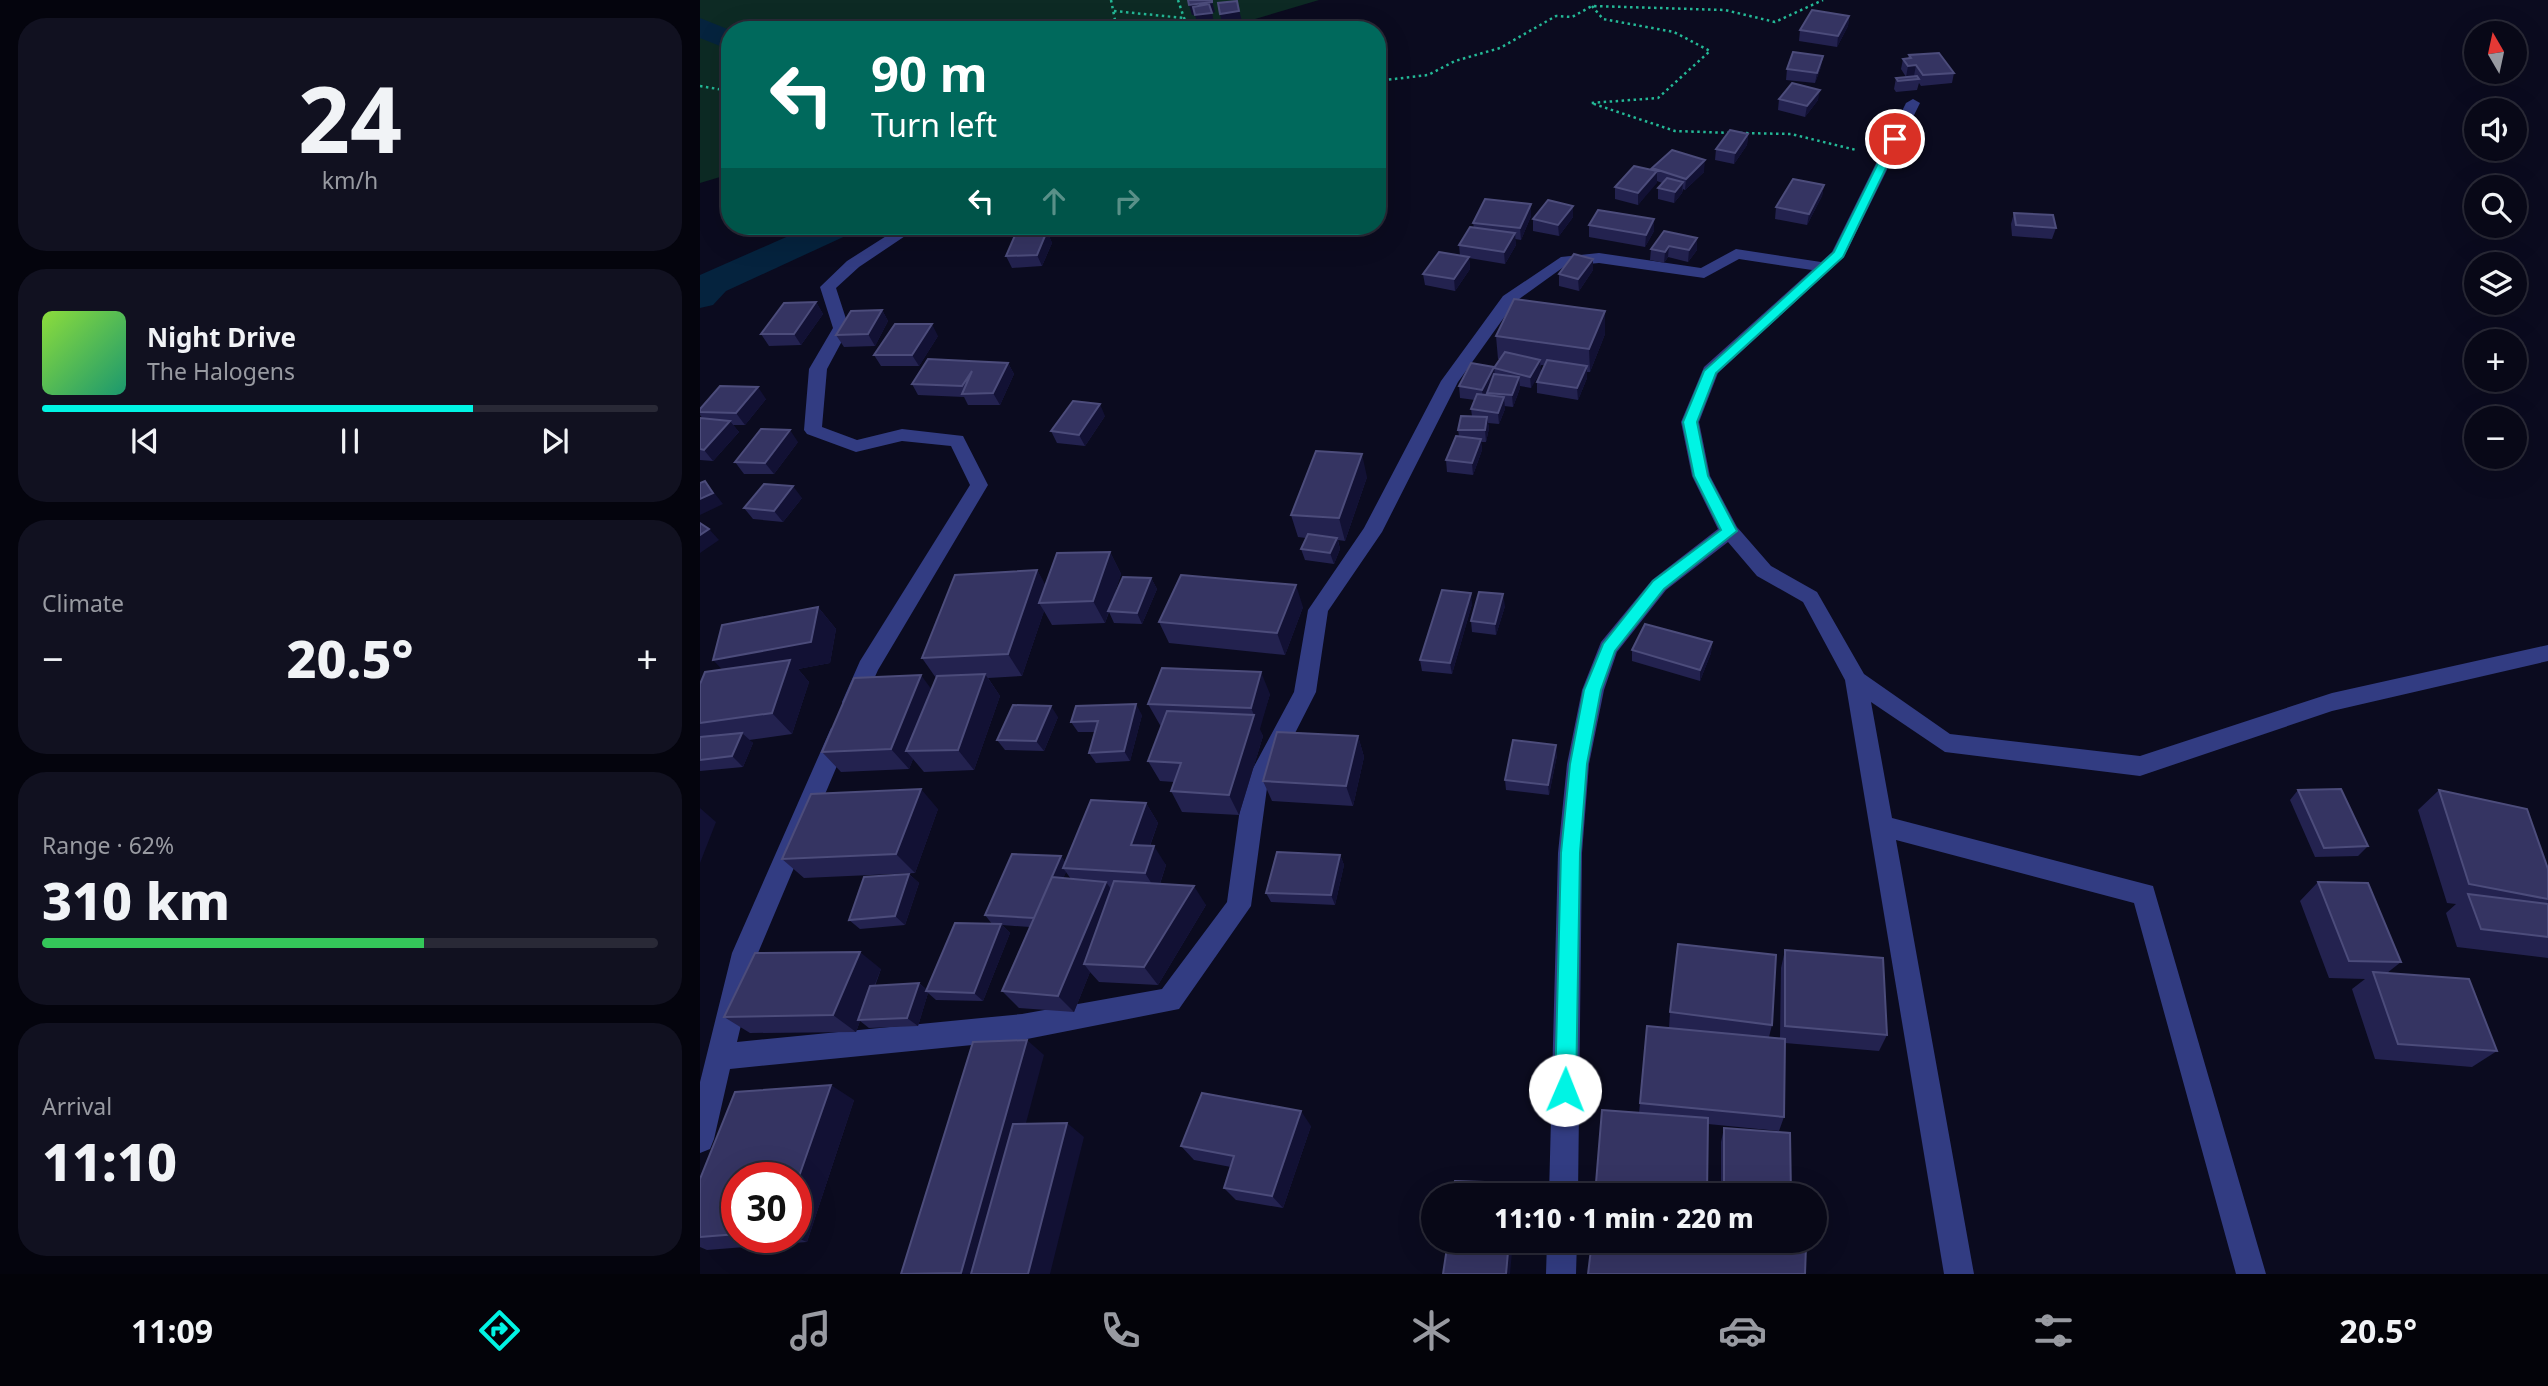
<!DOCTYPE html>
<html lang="en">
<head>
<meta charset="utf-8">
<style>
	body { margin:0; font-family:"Noto Sans",sans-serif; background:#111120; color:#f1f3f6; height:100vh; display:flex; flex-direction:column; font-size:26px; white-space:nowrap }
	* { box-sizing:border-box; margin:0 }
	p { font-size:23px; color:#989aa1 }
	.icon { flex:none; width:38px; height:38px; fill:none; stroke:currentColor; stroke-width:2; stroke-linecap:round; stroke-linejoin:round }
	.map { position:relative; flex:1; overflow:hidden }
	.details { display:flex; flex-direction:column; gap:18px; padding:18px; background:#04040d; width:700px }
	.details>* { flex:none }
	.banner { position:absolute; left:21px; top:21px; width:665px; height:214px; border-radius:28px; box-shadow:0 7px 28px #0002,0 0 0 2px #292936; background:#00695c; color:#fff; overflow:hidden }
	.needle { width:46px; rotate:351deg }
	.controls { position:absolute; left:1764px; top:21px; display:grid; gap:14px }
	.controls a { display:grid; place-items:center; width:63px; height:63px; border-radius:50%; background:#080817; box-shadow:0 7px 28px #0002,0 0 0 2px #292936; font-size:35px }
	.speed { position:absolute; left:21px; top:1162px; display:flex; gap:14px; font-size:35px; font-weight:700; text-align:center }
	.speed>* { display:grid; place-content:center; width:91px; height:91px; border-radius:50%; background:#080817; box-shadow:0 7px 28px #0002,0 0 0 2px #292936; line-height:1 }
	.speed .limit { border:10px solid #d22; background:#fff; color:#111 }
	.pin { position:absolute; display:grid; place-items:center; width:60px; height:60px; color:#fff; margin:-30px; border:4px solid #fff; border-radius:50%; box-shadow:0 2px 7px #0007 }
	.me { position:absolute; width:77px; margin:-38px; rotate:1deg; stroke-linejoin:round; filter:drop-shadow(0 0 5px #0008) }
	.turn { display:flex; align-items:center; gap:24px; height:147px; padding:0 35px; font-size:32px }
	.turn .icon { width:91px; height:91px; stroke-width:2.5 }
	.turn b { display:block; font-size:49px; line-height:60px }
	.lanes { display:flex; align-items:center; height:66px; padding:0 35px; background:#0003; justify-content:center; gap:35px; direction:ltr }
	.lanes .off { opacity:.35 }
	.big { font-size:52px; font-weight:800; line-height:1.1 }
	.details .card { flex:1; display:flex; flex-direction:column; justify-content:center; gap:10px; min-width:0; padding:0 24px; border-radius:28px; background:#111120 }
	.details .dial { align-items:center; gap:0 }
	.dial b { font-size:91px; line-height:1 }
	.song { display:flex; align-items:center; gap:21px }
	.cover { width:84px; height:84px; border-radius:10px; background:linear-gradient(135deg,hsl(90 70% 55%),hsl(160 70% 35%)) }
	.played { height:7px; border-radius:4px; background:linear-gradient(90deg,#00f4e4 70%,#292936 70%) }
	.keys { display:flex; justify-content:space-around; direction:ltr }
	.heat { display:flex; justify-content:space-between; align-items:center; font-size:38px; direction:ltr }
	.charge { height:10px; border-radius:5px; background:linear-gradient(90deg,#34c759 62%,#292936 0) }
	.trip { position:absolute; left:721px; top:1183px; width:406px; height:70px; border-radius:35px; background:#080817; box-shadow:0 7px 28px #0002,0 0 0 2px #292936; font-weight:800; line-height:70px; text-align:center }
	.menu { display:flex; height:112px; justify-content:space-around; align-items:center; background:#030309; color:#989aa1 }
	.menu .icon { width:49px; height:49px }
	.menu .on { color:#00f4e4 }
	.menu b { font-size:32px; color:#f1f3f6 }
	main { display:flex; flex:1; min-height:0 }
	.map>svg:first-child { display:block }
</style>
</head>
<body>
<main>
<section class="details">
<div class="card dial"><b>24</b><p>km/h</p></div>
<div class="card">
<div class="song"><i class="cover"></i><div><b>Night Drive</b><p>The Halogens</p></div></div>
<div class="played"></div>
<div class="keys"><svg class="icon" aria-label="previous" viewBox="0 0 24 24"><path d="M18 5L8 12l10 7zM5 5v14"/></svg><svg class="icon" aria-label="pause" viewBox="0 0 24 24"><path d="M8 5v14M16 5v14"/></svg><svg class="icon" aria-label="next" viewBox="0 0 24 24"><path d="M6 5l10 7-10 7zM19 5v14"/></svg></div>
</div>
<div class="card"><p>Climate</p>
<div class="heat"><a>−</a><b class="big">20.5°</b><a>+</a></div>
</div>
<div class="card"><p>Range · 62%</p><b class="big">310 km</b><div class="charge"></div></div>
<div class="card"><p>Arrival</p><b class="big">11:10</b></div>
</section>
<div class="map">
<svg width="1848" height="1274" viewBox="0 0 1848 1274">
	<rect width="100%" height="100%" fill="#0b0b1f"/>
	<path fill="#0d2a24" d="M0,0H619L518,30H30V174L0,183Z"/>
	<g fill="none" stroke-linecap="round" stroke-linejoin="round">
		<path fill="#05233e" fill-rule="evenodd" d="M0,18L30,30V50L0,38Z
			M111,226H158L152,233L26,291L13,305L0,308V275Z"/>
		<path stroke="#24b896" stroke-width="2.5" stroke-dasharray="2.5 3.5" stroke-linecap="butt" d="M411,0L417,30
			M478,0L484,18L494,30
			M892,6L903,19L974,32L1010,51L958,98L891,103L975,131L1032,133
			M414,11L484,18
			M677,81L728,75L755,61L800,48L856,16L872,17L892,6L1025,10L1075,22L1123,0
			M0,86L30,91
			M1040,133L1091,134L1156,150"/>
		<path fill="#323c82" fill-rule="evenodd" d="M1213,99L1220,103L1144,257L1018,373L999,422L1010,476L1037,527L1071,566L1117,592L1164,674L1250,734L1440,756L1632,693L1848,645V661L1632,711L1440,776L1245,752L1171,702L1192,818L1453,886L1566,1274H1536L1434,903L1196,840L1274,1274H1244L1145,680L1103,602L1057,576L1028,542L966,590L917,652L904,690L889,764L882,853L878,1195H849L858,853L867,764L882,690L901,642L952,580L1018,529L992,476L981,422L1004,367L1112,270L1039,259L1004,278L899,263L865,266L815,302L758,382L682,532L628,611L616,692L567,788L551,906L479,1009L322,1040L30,1069L14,1139L10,1149L0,1153V1082L32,953L131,728L139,726L147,728L150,735L58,953L37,1042L322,1014L462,989L527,902L543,787L594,692L608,610L664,528L741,381L803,296L861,257L899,253L1001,268L1036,249L1121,262L1132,252L1206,103Z
			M202,226H220L159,267L136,288L149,328L127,369L122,427L157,440L202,429L263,436L288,485L178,670L161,708L153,711L145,708L142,702L160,661L270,485L251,446L202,441L156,452L107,434L104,430L109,369L133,328L120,287L147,261Z
			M847,1241H877L876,1274H846Z"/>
	</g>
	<path fill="#23224f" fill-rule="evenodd" d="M1149,16L1148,26L1137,47L1099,41L1100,30Z
		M1209,55L1254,73L1252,83L1221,86L1219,83L1217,90L1196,92L1194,89L1196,78L1206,77L1201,69L1203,59L1208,58Z
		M1121,67L1115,83L1086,80L1087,69Z
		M1079,99L1118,100L1105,117L1078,110Z
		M1048,134L1047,145L1034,164L1015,160L1016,149Z
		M952,168L1004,172L985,190L983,189L982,193L974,203L958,199V188L962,183L957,181L938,205L915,199V187L952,170Z
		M1124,185L1122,196L1107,225L1075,219L1076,207Z
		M873,206V217L859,236L833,231V219Z
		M1314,213L1356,228L1352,239L1312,236L1311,224Z
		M831,216L821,240L815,239L816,245L805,264L769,258L770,269L755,291L725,285L723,274L760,256L759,245L774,228L773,223Z
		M889,225L954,231L945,247L889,237Z
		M347,231L352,243L342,266L312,268L306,256Z
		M997,238V250L988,262L968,257L964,263L950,260L951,249Z
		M893,259V270L879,291L859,286V274Z
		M116,302L123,314L101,345L69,346L61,334Z
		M182,310L188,321L175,346L144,347L136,335Z
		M905,334L890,372H887V378L878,400L837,393V382L844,365H841L831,388L820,386V388L813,407L804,406L805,409L799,424L788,423L789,428L786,442H781L782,450L773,475L747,472L746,460L759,436L758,430L772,416L771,409L775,400L760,398L759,386L794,367L795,374L794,368L800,359H798L796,336Z
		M238,336L219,366H181L174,355Z
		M308,363L314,374L300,405H268L264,397L218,395L212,384Z
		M66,399L45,425H33L39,432L13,461L0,460V418L3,419L0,415V409Z
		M405,416L385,446L357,443L351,431Z
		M98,442L74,474H44L35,462Z
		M667,477L645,541L638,540L640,549L634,564L605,560L601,549L606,538L598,537L591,515Z
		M102,498L83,522L53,519L44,508Z
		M410,552L421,574L410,607L451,578L457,589L442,624L414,623L409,612L405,623L352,625L344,611L322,676L288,678L300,696L274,770L224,772L213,759L209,769L141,772L122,752L232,690L236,678L222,658L337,570L345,585Z
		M772,604L752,674L722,671L720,660Z
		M805,606L796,635L772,632L771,621Z
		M118,607L136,629L130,663L98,669L109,682L92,734L49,740L53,743L43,767L0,771V684Z
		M603,607L585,655L469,643L459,622Z
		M1012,642L1011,653L1000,681L932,661V650Z
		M570,694L559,729L563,736L539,815L482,812L471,791L474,782L460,781L448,761L461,726L460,725L448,704Z
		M442,715L430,761L396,763L389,753L395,732H378L371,722Z
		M358,717L344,751L305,750L297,740Z
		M658,736L664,757L653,806L572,801L563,781Z
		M857,755L849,795L806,790L805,780Z
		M1598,790L1668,846L1658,856L1615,857L1590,800Z
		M1739,790L1848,866V958L1757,947L1746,913L1756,904L1747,903L1718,810Z
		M446,803L458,823L450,846L466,865L460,884L506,905L458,985L399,982L390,972L374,1012L319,1008L302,991L330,927L302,925L310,933L283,1001L236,1000L228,993L218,1026L169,1028L160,1021L156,1032L50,1033L24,1017L181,969L175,986L219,983L227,990L292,924L285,915L361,856L365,862ZM366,872L371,879L363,878Z
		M238,809L215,873L104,878L82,859Z
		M640,855L644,865L635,905L571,902L566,893Z
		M209,874L219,883L205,925L160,929L149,920Z
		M1618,882L1701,962L1687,973L1797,1051L1772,1067L1675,1059L1652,989L1665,979L1629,978L1600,901Z
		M1085,950L1187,1035L1179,1051L1085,1043L1084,1117L1079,1131L1008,1124L939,1113L940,1103L969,1028L970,1012L1072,1025L1069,1037L1080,1038L1081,968Z
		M154,1100L107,1242L7,1250L0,1247V1179ZM37,1178L96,1237H37Z
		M611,1126L583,1208L536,1200L524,1188L531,1167L494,1160L481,1146Z
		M1024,1128L1091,1195H1021V1142Z"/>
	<path fill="#121134" d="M537,1L542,22L522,24L520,14Z
		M512,2L515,12L512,13L514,23L498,26L495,15H492L489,5Z
		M1149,16L1148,26L1137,47L1138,36Z
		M1123,56L1121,67L1115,83L1117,73Z
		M1216,65L1214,76L1206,77L1208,66Z
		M1120,90L1118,100L1105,117L1107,106Z
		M1048,134L1047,145L1034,164L1035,153Z
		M1005,160L1004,172L985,190L986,179Z
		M957,171V183L938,205V193Z
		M983,182L982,193L974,203L975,192Z
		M1124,185L1122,196L1107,225L1109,214Z
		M831,204V216L821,240L820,228Z
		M873,206V217L859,236L858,225Z
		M954,219V231L945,247L946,235Z
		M347,231L352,243L342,266L337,255Z
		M815,233L816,245L805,264L804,252Z
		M997,238V250L988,262L989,250Z
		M969,246L968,257L964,263L965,252Z
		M769,257L770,269L755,291L754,279Z
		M893,259V270L879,291L878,279Z
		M116,302L123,314L101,345L94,334Z
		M182,310L188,321L175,346L168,334Z
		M905,311V334L890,372L889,349Z
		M232,324L238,336L219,366L212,355Z
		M840,360L841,372L831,388L830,377Z
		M308,363L314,374L300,405L293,393Z
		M887,366V378L878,400L877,388Z
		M794,367L795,379L783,402L782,390Z
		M819,377L820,388L813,407L812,395Z
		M58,387L66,399L45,425L36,413Z
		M804,397L805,409L799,424L798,413Z
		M400,404L405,416L385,446L379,435Z
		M787,417L789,428L786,442L785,430Z
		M30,421L39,432L13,461L4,450Z
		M90,430L98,442L74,474L65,463Z
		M781,439L782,450L773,475L772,463Z
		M662,454L667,477L645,541L639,518Z
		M5,481L23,504L0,515V499Z
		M93,486L102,498L83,522L74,511Z
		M9,529L19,540L0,553V535Z
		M637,538L640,549L634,564L630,553Z
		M410,552L421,574L405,623L393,601Z
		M337,570L350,593L339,603L344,611L322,676L308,654Z
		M451,578L457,589L442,624L437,613Z
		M596,585L603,607L585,655L577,633Z
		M771,593L772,604L752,674L750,663Z
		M803,594L805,606L796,635L795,624Z
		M118,607L136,629L130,663L98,669L109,682L92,734L72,713L34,682L13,660Z
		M1012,642L1011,653L1000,681V670Z
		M561,672L570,694L560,729L551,708Z
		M285,674L300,696L274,770L258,750Z
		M221,675L237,697L206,751L213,759L209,769L191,749Z
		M436,704L442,715L430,761L424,751Z
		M351,706L358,717L344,751L336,741Z
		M554,715L563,736L539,815L529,795Z
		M42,733L53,743L43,767L32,756Z
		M658,736L664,757L653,806L646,786Z
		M856,745L857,755L849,795L848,785Z
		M221,789L238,809L215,873L196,854Z
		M446,803L458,823L443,864L431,845Z
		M0,808L16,822L0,863Z
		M454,846L466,865L457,892L445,873Z
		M640,855L644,865L635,905L631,895Z
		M361,856L368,866L363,868L366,872L343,928L335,918Z
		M209,874L219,883L205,925L195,916Z
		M406,882L419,900L384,964L390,972L374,1012L358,996Z
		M494,886L506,905L458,985L444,967Z
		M301,924L310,933L283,1001L274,993Z
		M160,952L181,969L161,1019L158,1020L160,1021L156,1032L133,1015Z
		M219,983L228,991H226L228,993L218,1026L207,1018Z
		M327,1040L344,1055L286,1274H263L261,1273Z
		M131,1085L154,1100L107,1242L95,1237H96V1185Z
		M601,1111L611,1126L583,1208L572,1196Z
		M367,1123L384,1137L350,1274H328Z
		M814,1183L817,1195H813Z
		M809,1241H813L810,1274H806Z"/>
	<path fill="#353462" stroke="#4c4c7b" stroke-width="2" d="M488,0H512V2L489,5Z
		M537,1L539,11L520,14L518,3Z
		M509,4L512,13L495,15L493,7Z
		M1112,10L1149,16L1138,36L1100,30Z
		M1093,52L1123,56L1117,73L1087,69Z
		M1239,53L1254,73L1223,75L1216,65L1208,66L1203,59L1211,58L1209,55Z
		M1217,76L1219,79L1198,81L1196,78Z
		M1092,83L1120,90L1107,106L1079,99Z
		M1030,130L1048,134L1035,153L1016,149Z
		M972,150L1005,160L986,179L952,168Z
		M934,166L957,171L938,193L915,187Z
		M967,178L983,182L975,192L958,188Z
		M1093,179L1124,185L1109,214L1076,207Z
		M785,199L831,204L820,228L773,223Z
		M848,200L873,206L858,225L833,219Z
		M898,210L954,219L946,235L889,225Z
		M1314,213L1353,215L1356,228L1316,225Z
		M770,227L815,233L804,252L759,245Z
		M347,231L337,255L306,256L316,233Z
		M964,231L997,238L989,250L969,246L965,252L951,249Z
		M739,252L769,257L754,279L723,274Z
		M874,254L893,259L878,279L859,274Z
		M814,299L905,311L889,349L796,336Z
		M116,302L94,334H61L84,303Z
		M182,310L168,334L136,335L151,311Z
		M195,324H232L212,355H174Z
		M805,352L840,360L830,377L794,368Z
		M228,359L308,363L293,393L262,394L272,371L262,386L212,384Z
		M847,360L887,366L877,388L837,382Z
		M771,363L794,367L782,390L759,386Z
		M794,374L819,377L812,395L787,393Z
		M20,386L58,387L36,413L0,412V409Z
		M777,394L804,397L798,413L771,409Z
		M373,401L400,404L379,435L351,431Z
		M761,416L787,417L785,430H758Z
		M0,418L30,421L4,450L0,449Z
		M61,429L90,430L65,463L35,462Z
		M756,436L781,439L772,463L746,460Z
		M616,451L662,454L639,518L591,515Z
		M5,481L13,493L0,499V483Z
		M64,484L93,486L74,511L44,508Z
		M0,523L9,529L0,535Z
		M608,534L637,538L630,553L601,549Z
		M410,552L393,601L339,603L357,553Z
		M337,570L308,654L222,658L255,575Z
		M481,575L596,585L577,633L459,622Z
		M423,577L451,578L437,613L408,611Z
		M742,590L771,593L750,663L720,660Z
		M779,592L803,594L795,624L771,621Z
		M118,607L111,642L13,660L22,625Z
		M945,624L1012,642L1000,670L932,650Z
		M90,660L72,713L0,723V684L5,672Z
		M462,668L561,672L551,708L448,704Z
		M285,674L258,750L206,751L237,676Z
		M221,675L191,749L122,752L154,678Z
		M436,704L424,751L389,753L398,721L371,722L376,706Z
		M313,705L351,706L336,741L297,740Z
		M467,711L554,715L529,795L471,791L481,763L448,761Z
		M577,732L658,736L646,786L563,781Z
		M42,733L32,756L0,760V737Z
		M813,740L856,745L848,785L805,780Z
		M221,789L196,854L82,859L111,794Z
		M1641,789L1668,846L1624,848L1598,790Z
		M1739,790L1827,809L1848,869V899L1769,884Z
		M391,800L446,803L431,845L454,846L445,873L363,868Z
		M577,852L640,855L631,895L566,893Z
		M312,854L361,856L334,918L285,915Z
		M209,874L195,916L149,920L164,877Z
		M352,877L406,882L358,996L302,991Z
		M414,881L494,886L444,967L384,964Z
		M1618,882L1668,883L1701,962L1649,961Z
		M1768,894L1848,904V937L1781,929Z
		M255,923L301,924L274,993L226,991Z
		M978,944L1076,955L1072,1025L970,1012Z
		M1085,950L1183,958L1187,1035L1085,1026Z
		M160,952L133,1015L24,1017L55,953Z
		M1673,972L1769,979L1797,1051L1698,1044Z
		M219,983L207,1018L158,1020L170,986Z
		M947,1026L1085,1039L1084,1117L940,1103Z
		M327,1040L261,1273L201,1274L273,1042Z
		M131,1085L96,1185V1178H37V1234L0,1237V1179L35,1092Z
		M502,1093L601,1111L572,1196L524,1188L534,1156L481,1146Z
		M902,1110L1008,1118L1007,1195H895Z
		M367,1123L328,1274H271L313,1124Z
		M1024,1128L1090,1133L1091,1195H1024Z
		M755,1181L814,1183L813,1195H753Z
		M748,1241H809L806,1274H743Z
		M892,1241H1073L1106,1246L1105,1274H888Z"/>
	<path fill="#00f4e4" stroke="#009f94" stroke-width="2" d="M1195,136L1200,139L1143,257L1016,373L997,422L1008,476L1037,531L964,589L915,651L901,690L887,764L880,853L876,1090L873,1097L865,1101L858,1097L855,1090L861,853L870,764L884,690L903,644L953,581L1021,530L994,476L983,422L1004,371L1134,252L1190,139Z"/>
</svg>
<div class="controls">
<a><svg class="needle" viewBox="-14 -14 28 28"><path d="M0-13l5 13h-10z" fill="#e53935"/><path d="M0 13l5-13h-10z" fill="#989aa1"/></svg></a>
<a><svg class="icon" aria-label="sound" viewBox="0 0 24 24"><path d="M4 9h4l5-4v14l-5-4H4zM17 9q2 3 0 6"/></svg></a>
<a><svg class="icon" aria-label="search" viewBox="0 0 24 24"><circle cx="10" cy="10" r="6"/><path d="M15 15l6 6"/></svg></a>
<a><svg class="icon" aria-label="layers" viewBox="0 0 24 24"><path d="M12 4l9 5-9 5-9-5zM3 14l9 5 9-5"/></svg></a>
<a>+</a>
<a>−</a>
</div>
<div class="speed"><div class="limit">30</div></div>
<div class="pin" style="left:1195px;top:139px;background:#d93025"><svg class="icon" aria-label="arrive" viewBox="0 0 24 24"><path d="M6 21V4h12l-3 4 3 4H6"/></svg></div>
<svg class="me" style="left:865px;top:1090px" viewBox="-20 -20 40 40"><circle r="19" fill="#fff"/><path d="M0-13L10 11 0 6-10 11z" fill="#00f4e4"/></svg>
<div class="trip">11:10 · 1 min · 220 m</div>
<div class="banner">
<div class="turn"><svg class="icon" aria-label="left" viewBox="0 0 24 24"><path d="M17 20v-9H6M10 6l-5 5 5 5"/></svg><div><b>90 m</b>Turn left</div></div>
<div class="lanes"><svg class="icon" aria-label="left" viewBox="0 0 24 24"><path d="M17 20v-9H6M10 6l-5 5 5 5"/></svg><svg class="icon off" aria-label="ahead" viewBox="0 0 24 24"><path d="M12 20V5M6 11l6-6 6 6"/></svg><svg class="icon off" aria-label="right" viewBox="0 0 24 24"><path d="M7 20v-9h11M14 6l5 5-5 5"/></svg></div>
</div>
</div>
</main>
<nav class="menu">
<b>11:09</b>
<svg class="icon on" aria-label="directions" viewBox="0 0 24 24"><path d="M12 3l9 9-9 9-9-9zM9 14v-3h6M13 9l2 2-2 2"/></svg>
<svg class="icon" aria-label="music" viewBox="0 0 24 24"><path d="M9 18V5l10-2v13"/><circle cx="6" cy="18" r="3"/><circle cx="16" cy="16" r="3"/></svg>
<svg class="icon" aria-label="phone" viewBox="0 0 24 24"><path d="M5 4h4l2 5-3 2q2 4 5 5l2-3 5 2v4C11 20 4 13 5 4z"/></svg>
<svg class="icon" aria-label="climate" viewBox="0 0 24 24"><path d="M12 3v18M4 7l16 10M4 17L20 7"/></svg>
<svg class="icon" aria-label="car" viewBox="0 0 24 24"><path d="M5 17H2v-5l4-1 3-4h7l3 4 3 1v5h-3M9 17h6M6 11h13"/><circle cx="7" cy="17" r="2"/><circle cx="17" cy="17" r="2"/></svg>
<svg class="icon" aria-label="filters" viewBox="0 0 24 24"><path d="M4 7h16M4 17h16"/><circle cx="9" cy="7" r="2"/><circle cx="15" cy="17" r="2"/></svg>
<b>20.5°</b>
</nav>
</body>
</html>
